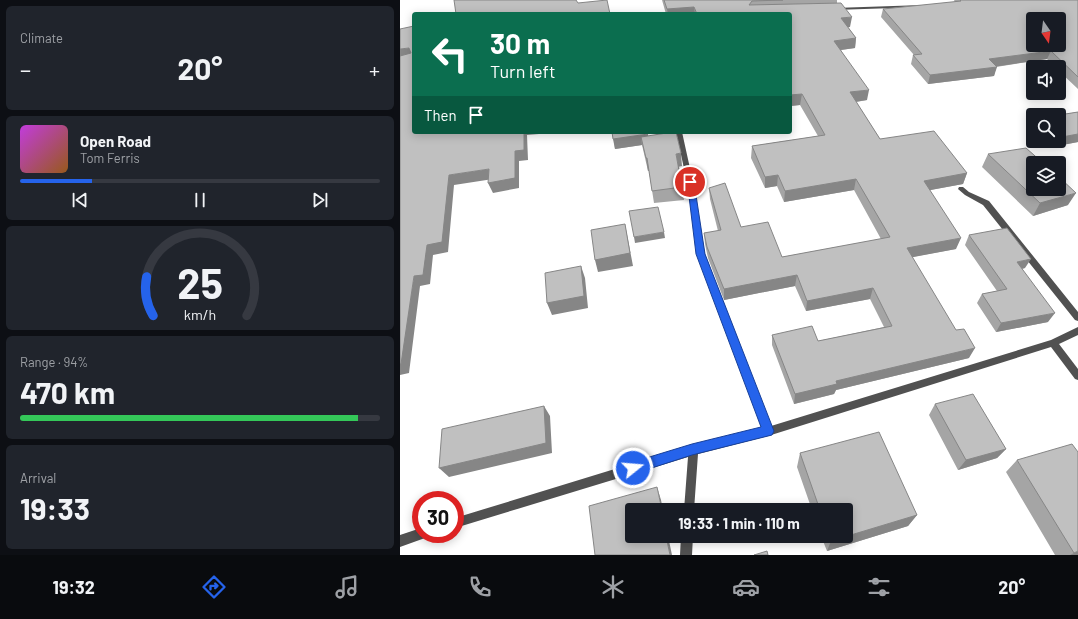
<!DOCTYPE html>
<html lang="en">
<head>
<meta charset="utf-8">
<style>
	body { margin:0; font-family:Barlow,sans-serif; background:#20242c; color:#f1f3f6; height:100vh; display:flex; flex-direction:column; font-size:15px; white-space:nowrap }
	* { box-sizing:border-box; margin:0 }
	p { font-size:13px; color:#9ea1a6 }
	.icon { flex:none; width:22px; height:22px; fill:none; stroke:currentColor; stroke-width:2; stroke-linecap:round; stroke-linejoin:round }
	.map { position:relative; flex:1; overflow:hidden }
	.side { display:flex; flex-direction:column; gap:6px; padding:6px; background:#0d0f14; width:400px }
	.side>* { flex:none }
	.top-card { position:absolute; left:12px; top:12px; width:380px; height:122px; border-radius:4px; box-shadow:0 2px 10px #0003; background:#0b6e4f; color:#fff; overflow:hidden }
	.needle { width:26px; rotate:166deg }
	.fabs { position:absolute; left:626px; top:12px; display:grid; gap:8px }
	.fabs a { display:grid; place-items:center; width:40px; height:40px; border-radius:4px; background:#171b24; box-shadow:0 2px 10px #0003; font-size:20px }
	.speed { position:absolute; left:12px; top:491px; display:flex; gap:8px; font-size:20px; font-weight:700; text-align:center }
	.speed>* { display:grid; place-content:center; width:52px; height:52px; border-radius:50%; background:#171b24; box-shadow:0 2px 10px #0003; line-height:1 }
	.speed .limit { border:6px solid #d22; background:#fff; color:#111 }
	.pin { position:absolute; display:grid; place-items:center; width:34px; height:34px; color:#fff; margin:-17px; border:2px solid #fff; border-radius:50%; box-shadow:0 1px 4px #0007 }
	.me { position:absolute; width:44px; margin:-22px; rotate:73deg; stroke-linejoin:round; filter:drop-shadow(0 0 3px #0008) }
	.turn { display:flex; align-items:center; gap:14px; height:84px; padding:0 12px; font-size:18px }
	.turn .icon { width:52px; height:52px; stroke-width:2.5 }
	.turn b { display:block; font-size:28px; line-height:34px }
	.then { display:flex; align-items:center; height:38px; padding:0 12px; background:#0003; gap:8px; font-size:15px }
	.big { font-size:30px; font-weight:700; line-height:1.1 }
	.side .tile { flex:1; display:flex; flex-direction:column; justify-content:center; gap:6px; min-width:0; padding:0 14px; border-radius:6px; background:#20242c }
	.side .dial { align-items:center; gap:0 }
	.dial svg { height:104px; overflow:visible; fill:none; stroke:#363941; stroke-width:7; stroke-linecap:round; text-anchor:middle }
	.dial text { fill:#f1f3f6; stroke:none }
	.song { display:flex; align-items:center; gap:12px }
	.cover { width:48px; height:48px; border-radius:6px; background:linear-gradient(135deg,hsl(290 70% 55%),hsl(30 70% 35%)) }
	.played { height:4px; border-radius:2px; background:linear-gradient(90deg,#2563eb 20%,#363941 20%) }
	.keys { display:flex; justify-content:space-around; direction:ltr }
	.heat { display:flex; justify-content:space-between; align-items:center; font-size:22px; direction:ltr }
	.charge { height:6px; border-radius:3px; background:linear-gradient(90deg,#34c759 94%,#363941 0) }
	.trip { position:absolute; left:225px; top:503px; width:228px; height:40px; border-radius:4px; background:#171b24; box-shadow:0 2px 10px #0003; font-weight:700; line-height:40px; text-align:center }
	.dock { display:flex; height:64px; justify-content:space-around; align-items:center; background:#090b0e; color:#9ea1a6 }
	.dock .icon { width:28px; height:28px }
	.dock .current { color:#2563eb }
	.dock b { font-size:18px; color:#f1f3f6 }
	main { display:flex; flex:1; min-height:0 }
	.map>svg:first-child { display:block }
</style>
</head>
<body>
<main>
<section class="side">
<div class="tile"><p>Climate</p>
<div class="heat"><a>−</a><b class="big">20°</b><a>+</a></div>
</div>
<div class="tile">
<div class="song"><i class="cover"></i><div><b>Open Road</b><p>Tom Ferris</p></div></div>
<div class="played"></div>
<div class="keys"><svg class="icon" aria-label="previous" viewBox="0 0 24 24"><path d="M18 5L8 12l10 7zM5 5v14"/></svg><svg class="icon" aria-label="pause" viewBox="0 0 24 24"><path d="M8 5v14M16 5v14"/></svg><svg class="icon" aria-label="next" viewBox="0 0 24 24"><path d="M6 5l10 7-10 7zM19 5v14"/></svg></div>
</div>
<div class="tile dial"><svg viewBox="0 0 100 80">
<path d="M14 69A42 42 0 1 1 86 69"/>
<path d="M14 69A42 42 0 0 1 9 39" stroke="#2563eb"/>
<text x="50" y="56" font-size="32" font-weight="700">25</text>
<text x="50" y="72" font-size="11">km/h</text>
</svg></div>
<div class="tile"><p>Range · 94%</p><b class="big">470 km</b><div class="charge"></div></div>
<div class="tile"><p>Arrival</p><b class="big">19:33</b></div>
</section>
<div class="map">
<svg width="678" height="555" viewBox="0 0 678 555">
	<rect width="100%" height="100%" fill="#fff"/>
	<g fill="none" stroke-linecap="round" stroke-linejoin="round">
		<path fill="#515151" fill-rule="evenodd" d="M523,5H525V7L434,10L432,9L434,8Z
			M276,132H282L293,182L305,254L371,426L651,340L678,327V335L659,344L678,369V380L675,379L651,347L368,436L298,454L294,510H284L288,457L55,528V518L293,445L362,428L297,254L287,182Z
			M559,187H563L569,192L589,201L678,312V321L675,320L583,205L565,195L558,189Z
			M21,528V534H27L25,538L0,547V535Z
			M281,536H293L292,555H280Z"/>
	</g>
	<path fill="#a5a5a5" d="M262,0H437V3L450,27H448L456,38L455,48L441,50L467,100L456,102L480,139L567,173L563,184L530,190L556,249L512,257L569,358L436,390L434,394L394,404L372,345V335L418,341L484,327L470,299L406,311L395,286L324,300L308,258L305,244L304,233L318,231L310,199L309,188L341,227L382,257L481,239L454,190L384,202L377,186L365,188L351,158L352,146L418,136L400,105L390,106V14H266Z
		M554,0H678V89L659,71V67H655L647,59L596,67L594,76L528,84L511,64L513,55H514L481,17L483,9L555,2Z
		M678,112V142L657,146L652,141H659V115Z
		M210,132L248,136L282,166H279L282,187L284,200L254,203L249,171H248L242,145L215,149L213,134H210Z
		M588,154L668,205L633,216L582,167Z
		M569,235L625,268L622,269L648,322L596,332L577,303L582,294L597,291L565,245Z
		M535,404L606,449L597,458L558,470L529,415Z
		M400,453L517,515L508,526L427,551L421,536H446V510H412L397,467Z
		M617,460L678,555H655L606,472Z"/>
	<path fill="#868686" d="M294,7L295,14H268L267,9Z
		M452,17L450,27L440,28L441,18Z
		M456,38L455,48L433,51L434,41Z
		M9,48L14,58L0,60V49Z
		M651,51L647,59L586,68L589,59Z
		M597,67L594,76L528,84L530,75Z
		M469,90L467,100L448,103L450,92Z
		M402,94L400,105L390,106V95Z
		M124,132H139V134L127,135L128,160L119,161V188L93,193L88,183L115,151Z
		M248,134L249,144L241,137L242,145L215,149L213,139Z
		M678,134V142L657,146L662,137Z
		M281,153L282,166L278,167L276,154Z
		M246,158H247L249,171H248Z
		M89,169L93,179L54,185L48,252L33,255L30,284L20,286L9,373L0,375V364L14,276L27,245L49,175Z
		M567,173L563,184L520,192L524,181Z
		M378,175L377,186L365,188V177Z
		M456,179L454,190L384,202L385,191Z
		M676,193L668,205L633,216L640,203Z
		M225,224L233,266L198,272L195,260Z
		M264,232L265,238L235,243L234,237Z
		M561,238L556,249L503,259L507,248Z
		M631,259L625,268L612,271L617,262Z
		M181,266L185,278L188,308L152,315L147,303Z
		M397,275L395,286L324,300V289Z
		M473,288L470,299L406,311L407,301Z
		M655,313L648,322L596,332L601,323Z
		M575,348L569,358L436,390L434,394L394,404L395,394L436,381Z
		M144,406L150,416L152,453L49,477L39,468Z
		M606,449L597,458L558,470L566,460Z
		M257,487L261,500L263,510H262Z
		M517,515L508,526L427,551L431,541Z
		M266,536H268L272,555H270Z
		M678,551V555H670Z"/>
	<path fill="#c0c0c0" stroke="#868686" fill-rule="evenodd" d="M54,0H176L178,3L207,0L210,14H56Z
		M264,0H383L352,1L349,5L441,3L452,17L441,18L456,38L434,41L469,90L450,92L480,139L534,131L567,173L524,181L561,238L507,248L556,330L564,329L575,348L436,381L437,384L395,394L372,335L412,326L418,341L492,326L473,288L407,301L397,275L324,289L307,247L304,233L321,230L309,188L325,183L341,227L368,222L382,257L490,237L456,179L385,191L378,175L365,177L352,146L425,135L402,94L390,95V14H297L294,7L267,9Z
		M560,0H678V77L651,51L589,59L597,67L530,75L513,55L522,54L483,9L561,1ZM633,19H659V45H633Z
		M14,26V132H124V150L115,151V178L88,183L89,169L49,175L42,242L27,245L23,275L14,276L1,364H0V56L11,53L9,48L0,49V29Z
		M678,112V134L662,137L659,134V115Z
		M212,132H247L248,134L213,139Z
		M273,132H276L281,153L276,154L282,187L252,191L247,158H246L241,137Z
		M626,148L643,163H633V189H659V177L676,193L640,203L588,154Z
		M258,207L264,232L234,237L229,211Z
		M225,224L230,253L195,260L191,230Z
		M607,228L631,259L617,262L655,313L601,323L582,294L607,289L569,235Z
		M181,266L184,296L147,303L145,273Z
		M573,394L606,449L566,460L535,404Z
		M144,406L146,443L39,468L42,429Z
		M479,432L517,515L431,541L430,536H446V510H420L400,453Z
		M672,444L678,452V551L674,553L617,460Z
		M257,487L262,510H232V536H266L270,555H195L189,506Z
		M367,551L368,555H354Z"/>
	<path fill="#2563eb" stroke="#184099" d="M287,180H292L294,182L305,254L374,431L372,435L292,455L233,474L229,472L227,468L229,464L233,462L292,444L361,427L296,254Z"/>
</svg>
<div class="fabs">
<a><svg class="needle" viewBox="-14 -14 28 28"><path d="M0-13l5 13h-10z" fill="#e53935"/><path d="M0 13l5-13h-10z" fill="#9ea1a6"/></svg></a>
<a><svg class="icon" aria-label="sound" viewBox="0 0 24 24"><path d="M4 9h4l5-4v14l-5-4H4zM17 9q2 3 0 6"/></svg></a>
<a><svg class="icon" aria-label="search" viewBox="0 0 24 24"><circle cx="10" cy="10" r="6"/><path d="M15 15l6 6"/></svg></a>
<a><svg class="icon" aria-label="layers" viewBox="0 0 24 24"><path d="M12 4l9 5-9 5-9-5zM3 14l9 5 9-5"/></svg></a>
</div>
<div class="speed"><div class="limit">30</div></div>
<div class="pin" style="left:290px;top:182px;background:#d93025"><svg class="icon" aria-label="arrive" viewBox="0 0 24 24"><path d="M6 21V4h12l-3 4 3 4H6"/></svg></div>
<svg class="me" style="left:233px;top:468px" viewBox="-20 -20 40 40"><circle r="17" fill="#2563eb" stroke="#fff" stroke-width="3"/><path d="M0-11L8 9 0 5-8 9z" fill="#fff"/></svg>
<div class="trip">19:33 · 1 min · 110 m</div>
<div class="top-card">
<div class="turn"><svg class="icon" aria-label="left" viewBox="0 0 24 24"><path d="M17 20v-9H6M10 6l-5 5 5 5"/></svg><div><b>30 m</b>Turn left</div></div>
<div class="then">Then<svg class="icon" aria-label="arrive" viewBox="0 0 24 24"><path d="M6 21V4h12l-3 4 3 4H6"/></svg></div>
</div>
</div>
</main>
<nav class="dock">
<b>19:32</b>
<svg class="icon current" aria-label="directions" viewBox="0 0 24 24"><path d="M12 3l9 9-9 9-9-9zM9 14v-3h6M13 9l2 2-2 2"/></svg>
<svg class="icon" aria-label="music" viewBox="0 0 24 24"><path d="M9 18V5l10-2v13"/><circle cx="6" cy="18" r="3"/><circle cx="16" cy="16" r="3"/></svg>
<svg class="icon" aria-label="phone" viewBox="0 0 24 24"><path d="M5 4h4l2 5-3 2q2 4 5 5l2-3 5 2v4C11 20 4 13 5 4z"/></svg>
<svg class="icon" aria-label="climate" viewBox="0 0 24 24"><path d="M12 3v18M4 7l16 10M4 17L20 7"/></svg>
<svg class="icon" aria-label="car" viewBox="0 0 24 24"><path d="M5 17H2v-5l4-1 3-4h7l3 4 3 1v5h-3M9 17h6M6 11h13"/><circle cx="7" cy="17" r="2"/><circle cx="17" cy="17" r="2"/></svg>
<svg class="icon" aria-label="filters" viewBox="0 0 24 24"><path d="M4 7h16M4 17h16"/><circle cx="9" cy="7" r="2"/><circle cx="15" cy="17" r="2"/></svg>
<b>20°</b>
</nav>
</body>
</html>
